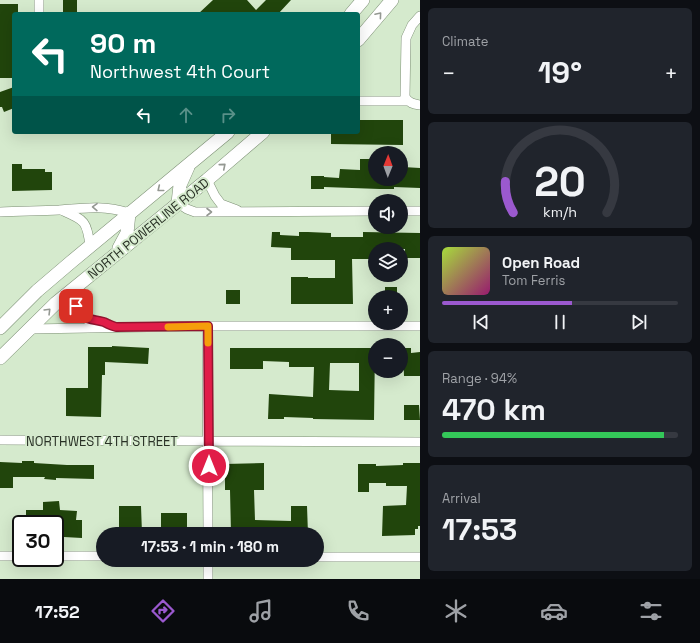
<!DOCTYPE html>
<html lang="en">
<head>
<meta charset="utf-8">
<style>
	body { margin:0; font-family:"Space Grotesk",sans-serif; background:#20242c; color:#f1f3f6; height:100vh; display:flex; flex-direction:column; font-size:15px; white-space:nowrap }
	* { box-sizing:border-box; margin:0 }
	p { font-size:13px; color:#9ea1a6 }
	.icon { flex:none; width:22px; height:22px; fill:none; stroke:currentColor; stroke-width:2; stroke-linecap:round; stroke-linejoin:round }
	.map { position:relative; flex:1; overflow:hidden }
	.drawer { display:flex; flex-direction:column; gap:8px; padding:8px; background:#0d0f14; width:280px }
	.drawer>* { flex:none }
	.top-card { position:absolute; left:12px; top:12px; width:348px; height:122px; border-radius:4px; box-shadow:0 4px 16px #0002; background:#00695c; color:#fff; overflow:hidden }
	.needle { width:26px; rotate:1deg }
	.buttons { position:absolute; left:368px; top:146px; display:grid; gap:8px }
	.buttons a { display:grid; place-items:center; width:40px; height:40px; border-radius:50%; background:#171b24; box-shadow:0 4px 16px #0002; font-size:20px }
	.speed { position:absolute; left:12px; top:515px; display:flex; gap:8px; font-size:20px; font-weight:700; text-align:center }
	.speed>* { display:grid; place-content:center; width:52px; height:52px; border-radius:50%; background:#171b24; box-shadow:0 4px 16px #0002; line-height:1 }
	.speed .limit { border:2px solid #111; border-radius:6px; background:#fff; color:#111 }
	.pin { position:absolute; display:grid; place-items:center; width:34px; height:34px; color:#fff; margin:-17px; border-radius:8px; box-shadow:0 2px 6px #0006 }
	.me { position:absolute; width:44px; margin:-22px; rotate:0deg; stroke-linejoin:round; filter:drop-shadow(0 0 3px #0008) }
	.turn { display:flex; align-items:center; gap:14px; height:84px; padding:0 12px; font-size:18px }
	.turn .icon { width:52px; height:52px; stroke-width:2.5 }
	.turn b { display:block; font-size:28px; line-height:34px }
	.lanes { display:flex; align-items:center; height:38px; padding:0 12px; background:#0003; justify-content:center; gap:20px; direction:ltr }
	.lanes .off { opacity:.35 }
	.big { font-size:30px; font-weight:700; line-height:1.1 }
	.drawer .widget { flex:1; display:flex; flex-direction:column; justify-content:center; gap:6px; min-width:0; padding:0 14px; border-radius:6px; background:#20242c }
	.drawer .dial { align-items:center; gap:0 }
	.dial svg { height:104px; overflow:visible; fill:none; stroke:#363941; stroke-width:7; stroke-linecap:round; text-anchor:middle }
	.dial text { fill:#f1f3f6; stroke:none }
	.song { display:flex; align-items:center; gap:12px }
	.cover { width:48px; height:48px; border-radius:6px; background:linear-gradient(135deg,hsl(80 70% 55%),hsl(320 70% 35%)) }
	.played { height:4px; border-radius:2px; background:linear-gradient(90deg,#9b59cf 55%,#363941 55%) }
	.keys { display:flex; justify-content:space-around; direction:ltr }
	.heat { display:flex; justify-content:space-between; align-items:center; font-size:22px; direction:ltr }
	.charge { height:6px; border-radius:3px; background:linear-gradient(90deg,#34c759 94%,#363941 0) }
	.trip { position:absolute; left:96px; top:527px; width:228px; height:40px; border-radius:20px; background:#171b24; box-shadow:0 4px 16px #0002; font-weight:700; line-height:40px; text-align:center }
	.dock { display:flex; height:64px; justify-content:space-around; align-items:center; background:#090b0e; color:#9ea1a6 }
	.dock .icon { width:28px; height:28px }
	.dock .active { color:#9b59cf }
	.dock b { font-size:18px; color:#f1f3f6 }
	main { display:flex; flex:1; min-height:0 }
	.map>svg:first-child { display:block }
</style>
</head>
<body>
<main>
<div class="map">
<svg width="420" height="579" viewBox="0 0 420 579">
	<rect width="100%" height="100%" fill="#d5eacd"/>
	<path fill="#21450c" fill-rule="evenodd" d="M63,0H77V14H63Z
		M213,0H247L256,10L266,0H291L278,14H198Z
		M0,4H18V13H13V31H14L12,58H14L13,78H0Z
		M14,87V108L4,112L2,107H0V92Z
		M358,120H403V145L331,144V132H358Z
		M360,159H375V179H403V167L420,168V188L394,187V189H380L324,187V189H311V176H324V177L339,178L340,169L360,170Z
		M12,164H22V169H45V172H52V190L12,191Z
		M272,232H280V235L299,236V232H308L331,233V237H363V232L420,233V258H405V249H375V259H352L353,304H291V277H308V278H335V260H291V248L271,247Z
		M385,287H397V297H385Z
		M226,290H240V304H226Z
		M112,346L149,348L148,364L105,362V375H102L101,417L66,416V388H88V347H112Z
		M230,348H375L374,420L313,419V418L284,417V419H268L269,394L313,397L314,367H289V362L263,361V369H230ZM330,363H359V391L329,390Z
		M403,348H411V353L420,352V376H404Z
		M404,405H419L420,420H404Z
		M22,461H34V463L67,465H94V479L56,478V480L44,479L45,477H13V488H0V462L22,463Z
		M264,463V490H254L255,520L291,521V506H307L308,534L231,533L230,490H225V464Z
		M403,463H420V526H418V529H415V535L382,536L383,506L406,505L407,486H386V483H369V492H358V464H376V466L403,465Z
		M59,501L60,510L77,511L76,520H82V538L64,537V534H55V524H26V510H43V502Z
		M119,506H141L142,533H119Z
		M161,513H187V534H161Z"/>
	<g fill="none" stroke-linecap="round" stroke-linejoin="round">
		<g stroke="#7c8f74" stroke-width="10">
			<path id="minor" d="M39,0V14
				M420,16L412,25L406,38L405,97C409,103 413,104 420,105
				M358,101H408
				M207,180L215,196L221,204L237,210
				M178,203L187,209L195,212L375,211
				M61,210C84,220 87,220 90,246
				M401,211H420
				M0,212C20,211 39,211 59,210C84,208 104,205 129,213
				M73,289C75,300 76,315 88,320C94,322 102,321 108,324
				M207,326L208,534
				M30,329L207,326H420
				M0,440L420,442
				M0,556H21
				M55,556H103
				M317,557H420
				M208,560V579"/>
		</g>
		<g stroke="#7c8f74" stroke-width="14">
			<path id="secondary" d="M351,14L363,0
				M358,40L392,0
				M178,203L180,185L188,167
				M119,248L127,233L129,213
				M0,328L37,291L71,262L228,132
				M0,358L56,303L207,180L263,132"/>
		</g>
		<use href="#minor" stroke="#fff" stroke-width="9"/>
		<use href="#secondary" stroke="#fff" stroke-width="13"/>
	</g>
	<defs><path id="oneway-chevron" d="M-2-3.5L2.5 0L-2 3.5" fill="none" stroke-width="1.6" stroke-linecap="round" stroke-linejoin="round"/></defs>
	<g stroke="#949892">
		<use href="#oneway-chevron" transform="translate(379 15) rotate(-50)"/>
		<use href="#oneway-chevron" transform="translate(223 166) rotate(-40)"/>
		<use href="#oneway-chevron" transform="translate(160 189) rotate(141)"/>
		<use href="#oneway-chevron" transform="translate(95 207) rotate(-179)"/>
		<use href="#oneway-chevron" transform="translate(209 212)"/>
		<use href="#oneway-chevron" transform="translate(48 311) rotate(-45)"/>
	</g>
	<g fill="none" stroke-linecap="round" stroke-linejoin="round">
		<g stroke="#92132f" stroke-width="10">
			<path id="route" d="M76,306C84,321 89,318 104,322C108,324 112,326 116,327L208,326L209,466"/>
		</g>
		<use href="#route" stroke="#e11d48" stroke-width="7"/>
		<path stroke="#f59e0b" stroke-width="7" d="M168,327L208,326V343"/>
	</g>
	<g text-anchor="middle" stroke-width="4" stroke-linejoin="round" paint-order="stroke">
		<g font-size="13" fill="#293126" stroke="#d5eacd">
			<text transform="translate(148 228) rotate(-39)" y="5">NORTH POWERLINE ROAD</text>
			<text x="102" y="446">NORTHWEST 4TH STREET</text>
		</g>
	</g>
</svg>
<div class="buttons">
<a><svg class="needle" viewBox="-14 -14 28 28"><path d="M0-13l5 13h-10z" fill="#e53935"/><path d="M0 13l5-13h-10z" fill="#9ea1a6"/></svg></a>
<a><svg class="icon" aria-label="sound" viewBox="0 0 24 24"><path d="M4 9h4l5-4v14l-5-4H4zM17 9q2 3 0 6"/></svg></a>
<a><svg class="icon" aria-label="layers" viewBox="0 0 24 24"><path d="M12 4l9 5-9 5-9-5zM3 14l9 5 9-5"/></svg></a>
<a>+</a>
<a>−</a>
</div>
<div class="speed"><div class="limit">30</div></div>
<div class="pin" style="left:76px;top:306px;background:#d93025"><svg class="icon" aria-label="arrive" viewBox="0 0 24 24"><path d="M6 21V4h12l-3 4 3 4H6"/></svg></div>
<svg class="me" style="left:209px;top:466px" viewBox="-20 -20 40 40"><circle r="17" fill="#e11d48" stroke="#fff" stroke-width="3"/><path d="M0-11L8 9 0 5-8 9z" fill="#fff"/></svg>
<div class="trip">17:53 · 1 min · 180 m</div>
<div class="top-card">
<div class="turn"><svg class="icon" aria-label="left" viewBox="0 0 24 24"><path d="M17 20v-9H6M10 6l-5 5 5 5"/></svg><div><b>90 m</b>Northwest 4th Court</div></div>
<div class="lanes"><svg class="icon" aria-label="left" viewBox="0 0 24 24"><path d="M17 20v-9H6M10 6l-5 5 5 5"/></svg><svg class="icon off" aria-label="ahead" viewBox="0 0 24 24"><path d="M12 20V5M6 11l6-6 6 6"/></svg><svg class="icon off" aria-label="right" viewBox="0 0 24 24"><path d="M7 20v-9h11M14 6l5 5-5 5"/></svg></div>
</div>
</div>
<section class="drawer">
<div class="widget"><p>Climate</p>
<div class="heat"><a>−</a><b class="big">19°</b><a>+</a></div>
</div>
<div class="widget dial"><svg viewBox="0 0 100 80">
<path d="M14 69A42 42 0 1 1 86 69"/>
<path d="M14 69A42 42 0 0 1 8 45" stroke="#9b59cf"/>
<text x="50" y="56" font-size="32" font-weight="700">20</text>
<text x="50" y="72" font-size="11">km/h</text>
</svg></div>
<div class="widget">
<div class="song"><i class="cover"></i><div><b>Open Road</b><p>Tom Ferris</p></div></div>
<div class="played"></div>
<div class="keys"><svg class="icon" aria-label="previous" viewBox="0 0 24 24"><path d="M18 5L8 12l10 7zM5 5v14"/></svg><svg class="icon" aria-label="pause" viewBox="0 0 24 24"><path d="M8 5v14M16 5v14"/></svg><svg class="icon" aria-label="next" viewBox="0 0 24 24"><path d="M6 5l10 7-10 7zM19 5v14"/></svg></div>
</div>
<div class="widget"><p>Range · 94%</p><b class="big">470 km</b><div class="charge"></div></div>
<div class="widget"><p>Arrival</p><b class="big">17:53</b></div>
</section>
</main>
<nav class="dock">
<b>17:52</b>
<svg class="icon active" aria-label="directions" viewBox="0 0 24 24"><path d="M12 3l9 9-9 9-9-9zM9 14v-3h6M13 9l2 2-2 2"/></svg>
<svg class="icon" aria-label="music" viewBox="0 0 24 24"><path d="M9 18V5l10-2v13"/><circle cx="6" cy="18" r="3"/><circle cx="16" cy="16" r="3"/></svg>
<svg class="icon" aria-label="phone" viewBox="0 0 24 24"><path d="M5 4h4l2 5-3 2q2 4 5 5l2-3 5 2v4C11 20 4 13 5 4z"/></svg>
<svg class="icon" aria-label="climate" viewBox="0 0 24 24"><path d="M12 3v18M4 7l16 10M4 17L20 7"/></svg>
<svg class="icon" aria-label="car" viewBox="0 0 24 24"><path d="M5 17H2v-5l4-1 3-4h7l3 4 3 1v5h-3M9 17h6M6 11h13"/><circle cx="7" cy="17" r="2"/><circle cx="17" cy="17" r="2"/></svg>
<svg class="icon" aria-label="filters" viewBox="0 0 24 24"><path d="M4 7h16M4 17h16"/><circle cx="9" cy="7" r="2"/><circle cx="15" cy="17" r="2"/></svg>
</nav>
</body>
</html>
